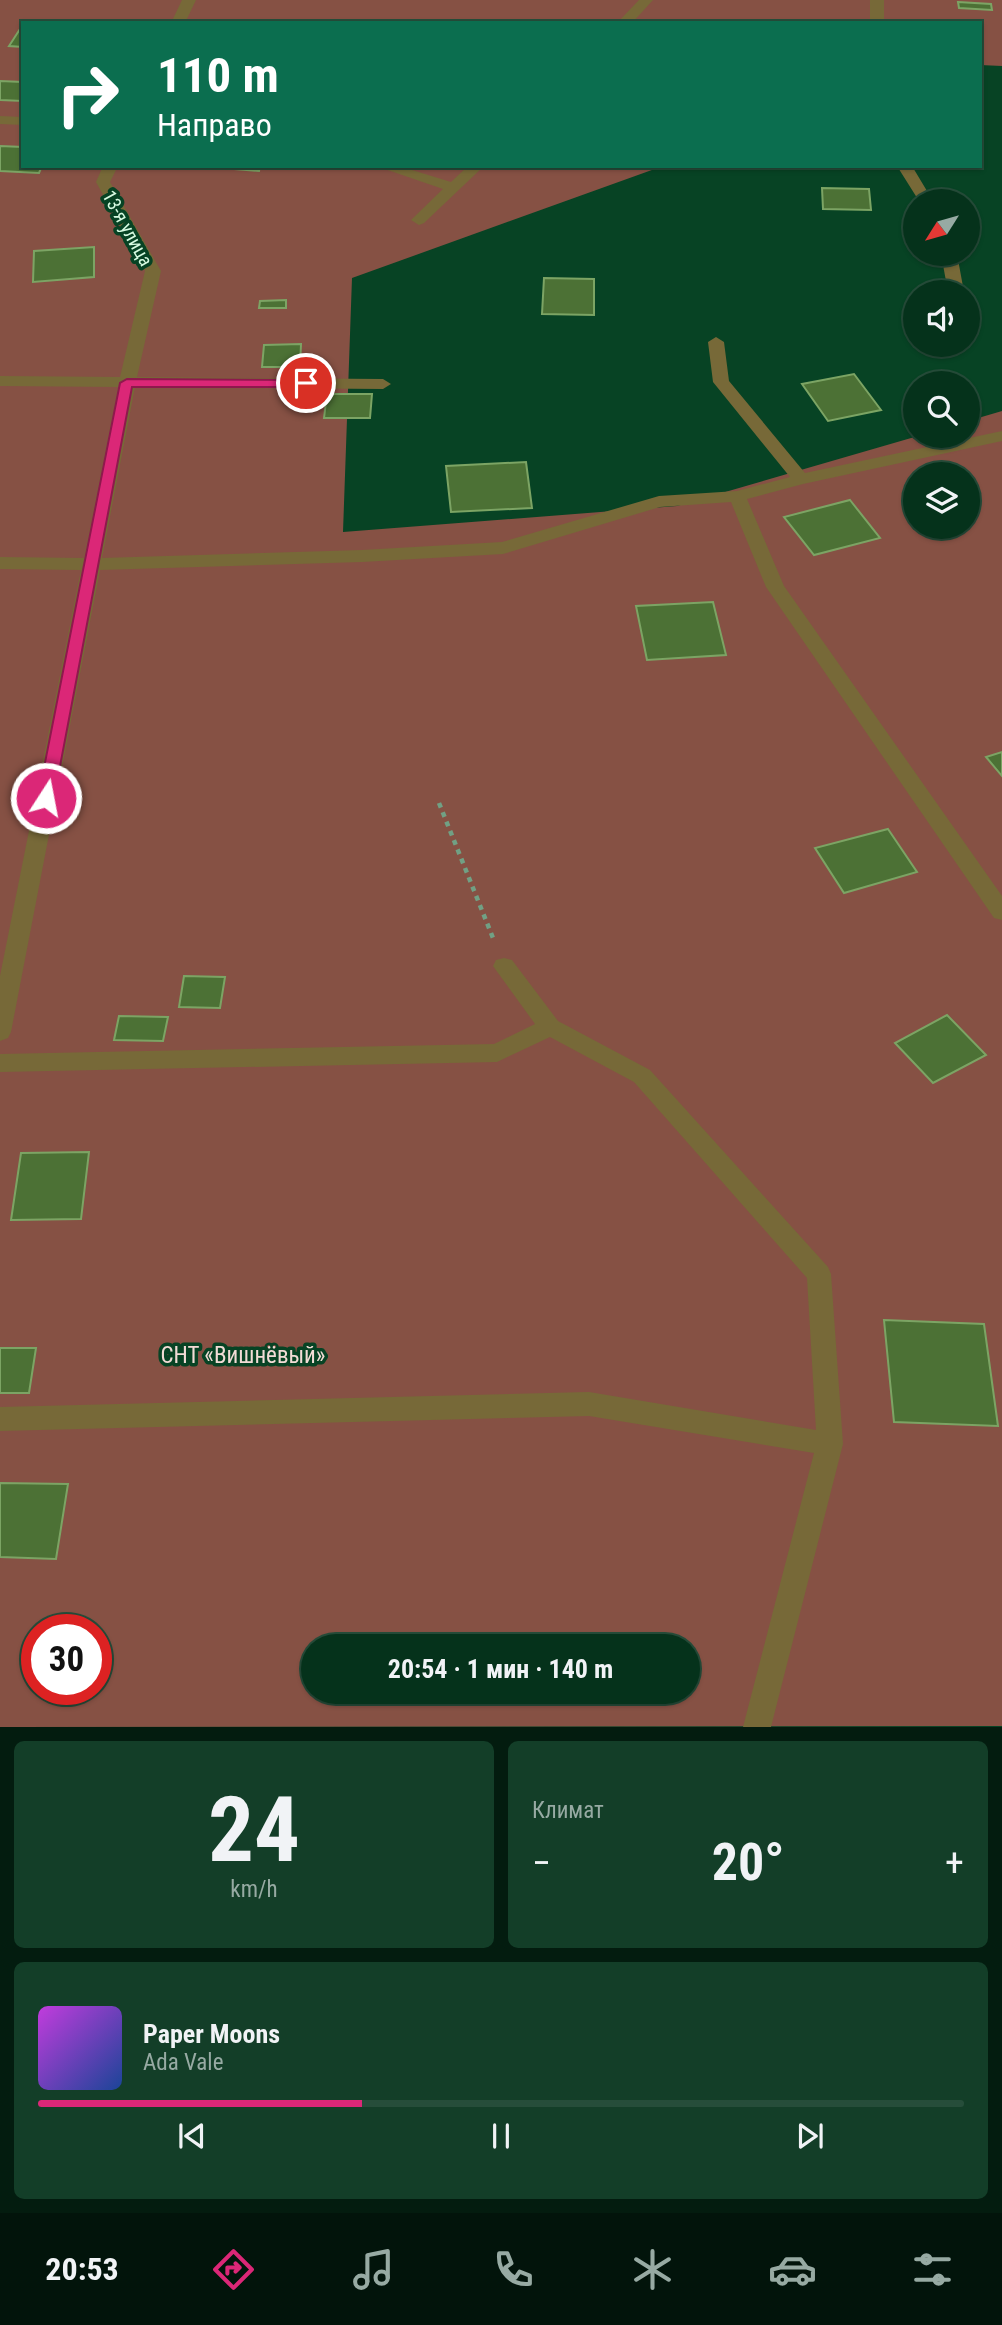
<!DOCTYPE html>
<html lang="ru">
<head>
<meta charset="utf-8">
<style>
	body { margin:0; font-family:"Roboto Condensed",sans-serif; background:#133e28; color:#f1f3f6; height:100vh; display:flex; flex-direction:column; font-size:26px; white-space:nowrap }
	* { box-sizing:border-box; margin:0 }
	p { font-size:23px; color:#97aaa3 }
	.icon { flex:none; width:38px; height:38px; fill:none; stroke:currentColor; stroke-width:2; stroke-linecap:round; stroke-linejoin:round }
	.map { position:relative; height:1727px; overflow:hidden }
	.sheet { display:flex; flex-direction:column; gap:14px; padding:14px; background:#031c0f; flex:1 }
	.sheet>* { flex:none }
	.guide { position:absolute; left:21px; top:21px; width:961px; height:147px; border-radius:0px; box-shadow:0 2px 5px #0004,0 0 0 2px #264d3a; background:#0b6e4f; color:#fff; overflow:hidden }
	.needle { width:46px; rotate:233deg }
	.fabs { position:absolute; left:903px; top:189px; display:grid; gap:14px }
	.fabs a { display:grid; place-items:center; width:77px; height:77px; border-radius:50%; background:#05321b; box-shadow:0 2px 5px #0004,0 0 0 2px #264d3a; font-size:35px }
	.speed { position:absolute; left:21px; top:1614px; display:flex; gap:14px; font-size:35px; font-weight:700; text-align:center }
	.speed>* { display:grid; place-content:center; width:91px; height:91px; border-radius:50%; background:#05321b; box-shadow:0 2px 5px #0004,0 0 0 2px #264d3a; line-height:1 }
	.speed .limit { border:10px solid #d22; background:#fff; color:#111 }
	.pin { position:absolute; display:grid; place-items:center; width:60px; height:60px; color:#fff; margin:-30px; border:4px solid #fff; border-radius:50%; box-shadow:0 2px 7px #0007 }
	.me { position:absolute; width:77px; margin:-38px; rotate:11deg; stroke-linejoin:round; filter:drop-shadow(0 0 5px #0008) }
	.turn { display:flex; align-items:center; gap:24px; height:147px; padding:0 21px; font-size:32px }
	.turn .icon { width:91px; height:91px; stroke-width:2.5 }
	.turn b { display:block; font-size:49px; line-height:60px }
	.big { font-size:52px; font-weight:700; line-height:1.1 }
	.sheet .tile { flex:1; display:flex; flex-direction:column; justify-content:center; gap:10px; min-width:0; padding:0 24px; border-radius:10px; background:#133e28 }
	.sheet .dial { align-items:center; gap:0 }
	.dial b { font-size:91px; line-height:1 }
	.song { display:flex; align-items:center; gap:21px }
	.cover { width:84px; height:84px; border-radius:10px; background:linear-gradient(135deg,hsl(290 70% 55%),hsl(220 70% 35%)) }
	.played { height:7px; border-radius:4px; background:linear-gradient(90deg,#db2777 35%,#264d3a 35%) }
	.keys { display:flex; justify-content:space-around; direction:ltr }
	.heat { display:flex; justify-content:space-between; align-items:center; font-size:38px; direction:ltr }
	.sheet .tiles { flex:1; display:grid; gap:14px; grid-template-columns:1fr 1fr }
	.tile:last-child { grid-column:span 2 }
	.trip { position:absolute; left:301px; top:1634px; width:399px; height:70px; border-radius:35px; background:#05321b; box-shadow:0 2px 5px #0004,0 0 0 2px #264d3a; font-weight:700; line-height:70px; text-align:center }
	.tab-bar { display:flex; height:112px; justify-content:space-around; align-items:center; background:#02140b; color:#97aaa3 }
	.tab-bar .icon { width:49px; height:49px }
	.tab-bar .selected { color:#db2777 }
	.tab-bar b { font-size:32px; color:#f1f3f6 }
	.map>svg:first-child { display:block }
</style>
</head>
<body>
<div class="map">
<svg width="1002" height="1727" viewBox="0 0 1002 1727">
	<rect width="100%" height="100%" fill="#074324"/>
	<path fill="#865144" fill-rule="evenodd" d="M0,0H1002V66L980,65V23H23V166H663L352,278L343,532L677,506L918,436H968V421L1002,411V1726L0,1727ZM915,474H968V527H915ZM37,1629H96V1689H37ZM313,1647H688V1692H313Z"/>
	<path fill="#4c7135" stroke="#7ca464" stroke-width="2" d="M958,2L991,4L992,10L959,8Z
		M22,26L23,47L9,46Z
		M0,81L23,82V101L0,100Z
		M0,146L23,147V166H42L39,173L0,171Z
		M196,166H260L259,171Z
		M822,188L869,189L871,210L823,209Z
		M94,247V277L33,282L34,251Z
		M544,278L594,279V315L542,314Z
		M286,300V308H259L260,301Z
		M301,344L300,367H262L264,345Z
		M854,374L881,410L828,421L802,384Z
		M327,394H372L370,418H324Z
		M526,462L532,508L451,512L446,466Z
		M850,500L880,538L814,555L784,517Z
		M713,602L726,655L647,660L636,606Z
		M1002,752V776L986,757Z
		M888,829L917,872L844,893L815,848Z
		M184,976L225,977L220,1008L179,1007Z
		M947,1015L986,1055L933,1083L895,1043Z
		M119,1016L168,1017L163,1041L114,1040Z
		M89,1152L81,1219L11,1220L21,1153Z
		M884,1320L984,1324L998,1426L894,1422Z
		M0,1348H36L29,1393H0Z
		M0,1483L68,1484L56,1559L0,1557Z"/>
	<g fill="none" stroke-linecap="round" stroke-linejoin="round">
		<path stroke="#71a084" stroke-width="4.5" stroke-dasharray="5 5" stroke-linecap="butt" d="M439,803L493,938"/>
		<path fill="#776938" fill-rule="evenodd" d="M182,0H196L185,23H171Z
			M639,0H653L632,23H617Z
			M870,0H884V23H870Z
			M0,116L23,117V125L0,124Z
			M103,166H118L110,182L161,271L137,377L383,379L391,384L383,389L135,387L102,558L362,550L502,542L659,496L737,491L790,477L713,382L708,342L716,337L724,342L729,381L805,473L1002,431V441L803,484L747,499L784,586L1002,896V920L994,918L766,587L731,502L660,507L503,554L362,562L100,570L11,1032L8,1038L0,1041V976L81,570L0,569V557L84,558L118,387L0,386V376L120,377L145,271L96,182Z
			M376,166H399L451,182L468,166H484L424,223L419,225L411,220L443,189Z
			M897,166H912L933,201H919Z
			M941,254H957L964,292H948Z
			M504,958L512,960L558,1021L650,1070L828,1267L831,1274L843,1444L771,1727H743L814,1453L589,1416L0,1431V1407L589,1392L816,1430L807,1278L634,1082L550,1037L497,1062L0,1072V1054L494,1044L535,1024L493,966L496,960Z"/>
	</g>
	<path fill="#db2777" stroke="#8e194d" stroke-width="2" d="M127,379L306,380L313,383L306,387H132L54,798L46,804L38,798L120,383Z"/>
	<g text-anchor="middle" stroke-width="7" stroke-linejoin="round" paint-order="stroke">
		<g font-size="19" fill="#d8fbe2" stroke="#074324">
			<text transform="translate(128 228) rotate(61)" y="7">13-я улица</text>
		</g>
		<g font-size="23" fill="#f2dcd6" stroke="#074324">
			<text x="243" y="1363">СНТ «Вишнёвый»</text>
		</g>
	</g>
</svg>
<div class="fabs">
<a><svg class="needle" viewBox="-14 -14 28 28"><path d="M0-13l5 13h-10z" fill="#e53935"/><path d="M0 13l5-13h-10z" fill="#97aaa3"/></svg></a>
<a><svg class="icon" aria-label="sound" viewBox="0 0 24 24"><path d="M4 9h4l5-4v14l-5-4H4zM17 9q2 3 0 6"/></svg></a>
<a><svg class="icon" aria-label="search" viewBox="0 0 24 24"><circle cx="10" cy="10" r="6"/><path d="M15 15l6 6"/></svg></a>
<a><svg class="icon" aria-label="layers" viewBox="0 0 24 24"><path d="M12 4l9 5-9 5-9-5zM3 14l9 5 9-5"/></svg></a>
</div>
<div class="speed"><div class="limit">30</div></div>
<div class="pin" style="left:306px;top:383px;background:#d93025"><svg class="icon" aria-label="arrive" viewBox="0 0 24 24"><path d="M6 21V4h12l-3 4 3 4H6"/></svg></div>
<svg class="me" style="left:46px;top:798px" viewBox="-20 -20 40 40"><circle r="17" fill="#db2777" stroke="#fff" stroke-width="3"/><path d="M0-11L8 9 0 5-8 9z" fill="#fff"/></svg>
<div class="trip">20:54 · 1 мин · 140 m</div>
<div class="guide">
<div class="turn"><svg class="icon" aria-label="right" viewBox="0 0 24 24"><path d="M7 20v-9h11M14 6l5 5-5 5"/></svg><div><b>110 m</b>Направо</div></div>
</div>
</div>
<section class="sheet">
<div class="tiles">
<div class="tile dial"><b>24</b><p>km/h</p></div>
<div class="tile"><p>Климат</p>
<div class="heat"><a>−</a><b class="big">20°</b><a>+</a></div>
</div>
<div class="tile">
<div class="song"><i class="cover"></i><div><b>Paper Moons</b><p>Ada Vale</p></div></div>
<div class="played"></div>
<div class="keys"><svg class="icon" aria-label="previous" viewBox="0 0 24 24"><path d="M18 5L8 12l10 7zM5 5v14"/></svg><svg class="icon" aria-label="pause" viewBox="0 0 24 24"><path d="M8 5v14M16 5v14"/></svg><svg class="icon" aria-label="next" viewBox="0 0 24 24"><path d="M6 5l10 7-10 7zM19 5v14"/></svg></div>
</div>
</div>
</section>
<nav class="tab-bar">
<b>20:53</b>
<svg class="icon selected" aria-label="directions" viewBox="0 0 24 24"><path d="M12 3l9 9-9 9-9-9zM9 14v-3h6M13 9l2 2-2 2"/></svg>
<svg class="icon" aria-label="music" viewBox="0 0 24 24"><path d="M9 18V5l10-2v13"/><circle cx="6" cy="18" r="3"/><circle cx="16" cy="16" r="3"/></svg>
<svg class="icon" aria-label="phone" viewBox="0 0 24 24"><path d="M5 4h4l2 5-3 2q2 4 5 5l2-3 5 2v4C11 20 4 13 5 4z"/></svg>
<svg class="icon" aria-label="climate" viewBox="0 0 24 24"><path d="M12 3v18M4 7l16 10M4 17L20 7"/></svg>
<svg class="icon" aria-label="car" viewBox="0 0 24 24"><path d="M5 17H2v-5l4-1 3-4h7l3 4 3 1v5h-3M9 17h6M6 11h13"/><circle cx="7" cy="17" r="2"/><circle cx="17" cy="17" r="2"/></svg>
<svg class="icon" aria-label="filters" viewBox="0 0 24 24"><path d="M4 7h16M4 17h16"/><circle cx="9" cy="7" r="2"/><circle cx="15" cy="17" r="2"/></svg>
</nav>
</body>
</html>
